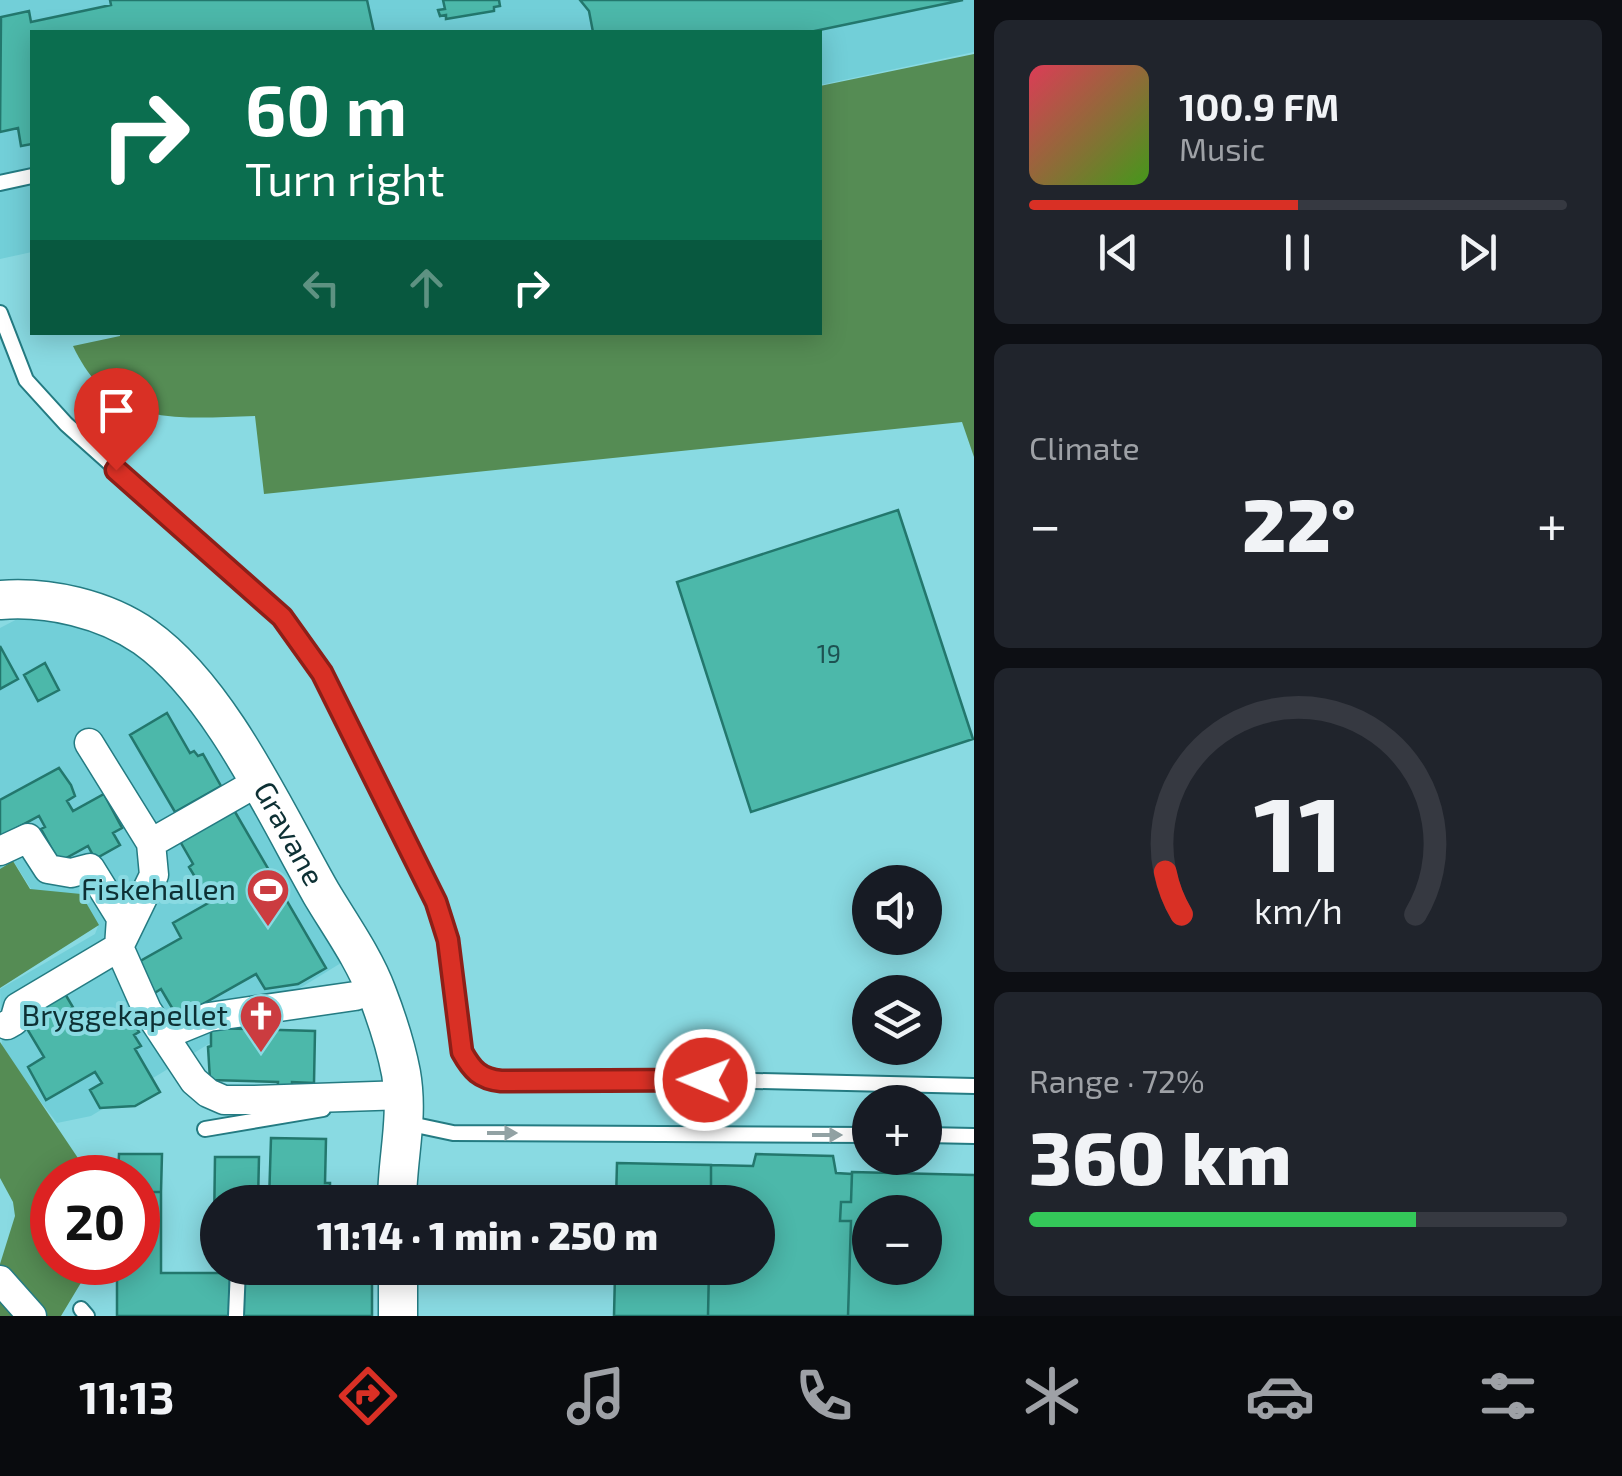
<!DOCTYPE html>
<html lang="en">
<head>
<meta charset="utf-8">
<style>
	body { margin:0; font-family:"Exo 2",sans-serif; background:#20242c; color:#f1f3f6; height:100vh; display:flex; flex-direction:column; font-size:38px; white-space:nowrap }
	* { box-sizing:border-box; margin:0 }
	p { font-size:32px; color:#9ea1a6 }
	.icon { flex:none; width:55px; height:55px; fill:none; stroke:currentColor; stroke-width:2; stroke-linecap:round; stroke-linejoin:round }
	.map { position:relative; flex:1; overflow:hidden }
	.drawer { display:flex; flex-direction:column; gap:20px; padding:20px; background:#0d0f14; width:648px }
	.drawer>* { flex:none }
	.hud { position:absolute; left:30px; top:30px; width:792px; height:305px; border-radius:0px; box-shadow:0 5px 25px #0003; background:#0b6e4f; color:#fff; overflow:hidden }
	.controls { position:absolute; left:852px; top:865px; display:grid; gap:20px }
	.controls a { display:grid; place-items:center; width:90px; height:90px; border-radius:50%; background:#171b24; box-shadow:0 5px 25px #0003; font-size:50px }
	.speed { position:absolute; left:30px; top:1155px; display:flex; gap:20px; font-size:50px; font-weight:700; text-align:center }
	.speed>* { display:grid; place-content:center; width:130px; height:130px; border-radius:50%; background:#171b24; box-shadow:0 5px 25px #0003; line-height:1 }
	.speed .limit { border:15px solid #d22; background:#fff; color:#111 }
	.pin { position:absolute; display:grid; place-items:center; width:85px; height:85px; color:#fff; margin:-102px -42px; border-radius:50% 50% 50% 0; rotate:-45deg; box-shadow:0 0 10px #0007 }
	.pin .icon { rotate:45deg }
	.me { position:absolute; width:110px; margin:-55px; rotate:271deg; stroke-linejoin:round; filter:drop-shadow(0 0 8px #0008) }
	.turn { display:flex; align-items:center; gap:35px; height:210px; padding:0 50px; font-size:45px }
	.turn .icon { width:130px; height:130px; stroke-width:2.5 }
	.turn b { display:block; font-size:70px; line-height:85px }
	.lanes { display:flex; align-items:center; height:95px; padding:0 50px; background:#0003; justify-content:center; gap:50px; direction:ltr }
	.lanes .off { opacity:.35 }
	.big { font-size:75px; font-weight:800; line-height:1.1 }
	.drawer .tile { flex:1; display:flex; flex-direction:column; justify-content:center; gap:15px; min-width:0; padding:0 35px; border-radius:15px; background:#20242c }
	.drawer .dial { align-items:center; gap:0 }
	.dial svg { height:260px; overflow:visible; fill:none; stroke:#363941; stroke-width:7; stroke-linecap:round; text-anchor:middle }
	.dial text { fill:#f1f3f6; stroke:none }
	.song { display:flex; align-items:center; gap:30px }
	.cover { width:120px; height:120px; border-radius:15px; background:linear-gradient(135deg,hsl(350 70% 55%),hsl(100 70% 35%)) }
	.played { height:10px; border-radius:5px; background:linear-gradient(90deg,#d93025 50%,#363941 50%) }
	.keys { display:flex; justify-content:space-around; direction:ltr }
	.heat { display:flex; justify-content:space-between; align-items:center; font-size:55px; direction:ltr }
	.charge { height:15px; border-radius:8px; background:linear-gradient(90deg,#34c759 72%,#363941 0) }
	.trip { position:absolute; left:200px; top:1185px; width:575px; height:100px; border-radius:50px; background:#171b24; box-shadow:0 5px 25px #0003; font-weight:800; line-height:100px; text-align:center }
	.menu { display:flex; height:160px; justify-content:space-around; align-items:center; background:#090b0e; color:#9ea1a6 }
	.menu .icon { width:70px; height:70px }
	.menu .on { color:#d93025 }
	.menu b { font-size:45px; color:#f1f3f6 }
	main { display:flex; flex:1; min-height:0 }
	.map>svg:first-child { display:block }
</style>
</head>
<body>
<main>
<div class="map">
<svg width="975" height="1316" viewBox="0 0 975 1316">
	<rect width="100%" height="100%" fill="#89dae2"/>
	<path fill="#72cfd8" d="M0,0H974V52L820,85V32H32V252L0,259Z
		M25,615L112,621L190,669L359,952L91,1116L57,1123L2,1051L0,989L95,934L98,926L31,889L14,862L0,870V628Z"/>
	<path fill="#558c54" d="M974,54V457L962,422L264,494L255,416C178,418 112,429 73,346L120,336V332H820V86Z
		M13,861L30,889L81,894L99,925L0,988V869Z
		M0,1042L86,1170V1177L52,1178V1262L83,1263L82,1281L61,1316H0V1264L15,1216L13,1202L0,1178Z"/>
	<path fill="#4cb8aa" stroke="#23776d" stroke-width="2.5" fill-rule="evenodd" d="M110,0H367L374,32H32V144L21,146L18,128L0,132L1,17L29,11L31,22L111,5Z
		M443,0H499L500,6L494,7V11L446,19V15L440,16L438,10L445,9Z
		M580,0H963L810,32H593L589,11Z
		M898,510L973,739L751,812L677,582Z
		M0,646L18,679L0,689Z
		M45,663L59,690L38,701L24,675Z
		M167,713L190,753L194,751L198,756L203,754L221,786L175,812L130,735Z
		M59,768L71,785L75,796L67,801L73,811L104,794L122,828L113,833L120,845L95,859L88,846L59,862L41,829L45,827L39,816L0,837V800Z
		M231,805L326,968L298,984L265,989L256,974L178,1018L161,989L153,994L135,964L181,938L173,923L210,902L189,867L193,864L177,836Z
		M64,992L88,1033L122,1013L128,1024L133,1022L139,1032L134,1035L141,1046L135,1049L160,1092L135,1106L100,1108L90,1090L102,1083L95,1072L46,1100L28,1067L44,1057L20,1017Z
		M211,1028L315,1031L314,1083L292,1082V1092H277L278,1082L210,1080L208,1047L211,1046Z
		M271,1138L326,1139L325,1183H330V1202H269Z
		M119,1154H162L161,1192H138V1178H118Z
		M756,1154L833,1156L836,1173L852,1174L851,1202H841L840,1221H851L848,1316H708L709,1268H758V1202H711V1165L753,1166Z
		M215,1157H259L258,1202H218V1228H214Z
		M617,1163L711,1165V1202H596V1200H616Z
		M852,1172L975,1175V1316H848L851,1221H840L841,1202H851ZM870,1212H925V1268H870Z
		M138,1192H161V1273H230V1316H117V1262H138Z
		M326,1268H372V1316H243L244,1276L248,1273L288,1276V1273H302V1276L319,1273V1276H326Z
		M593,1268H709L708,1316H614L615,1274H593Z"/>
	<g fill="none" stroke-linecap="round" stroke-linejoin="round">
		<g stroke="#247b82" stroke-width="18">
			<path id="lane" d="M0,183L32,176
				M0,313L26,380L66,424L282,617L322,673L436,902L447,940L462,1052L481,1077L501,1081L628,1078L975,1086
				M406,1123L453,1133L870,1135
				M205,1129L323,1109
				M925,1135L975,1136
				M81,1309L87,1316
				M236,1316L238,1268"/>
		</g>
		<g stroke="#247b82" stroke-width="31">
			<path id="street" d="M151,843L258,782
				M0,851L28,838L48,869L71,873L90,868L121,918L119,947L147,1010L194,1081L208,1093L224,1100H254L405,1095
				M7,1025L14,1021L18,1007L119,947L154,875L151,843L89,743
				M165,1035L209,1017L355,996L376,989
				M0,1280L32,1316"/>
		</g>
		<g stroke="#247b82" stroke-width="41">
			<g id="secondary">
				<path id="s1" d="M0,600C48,596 105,609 145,637C220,690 276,814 321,893C340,925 364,958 377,993C387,1019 396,1047 401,1073C409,1118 397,1158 397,1202"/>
				<path d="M398,1268V1316"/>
			</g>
		</g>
		<use href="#lane" stroke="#fff" stroke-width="14"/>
		<use href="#street" stroke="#fff" stroke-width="28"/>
		<use href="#secondary" stroke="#fff" stroke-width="38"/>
	</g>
	<defs><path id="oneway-solid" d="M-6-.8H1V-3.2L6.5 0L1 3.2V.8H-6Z" transform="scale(2.5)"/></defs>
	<g fill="#92a2a4">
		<use href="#oneway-solid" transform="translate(502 1133)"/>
		<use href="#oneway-solid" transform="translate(827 1135)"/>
	</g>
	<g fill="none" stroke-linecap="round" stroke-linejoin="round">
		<g stroke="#8d1f18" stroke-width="25">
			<path id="route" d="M116,470L282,617L322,673L436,902L448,940L462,1052C472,1070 480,1079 501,1081L705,1080"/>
		</g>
		<use href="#route" stroke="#d93025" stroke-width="18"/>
	</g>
	<defs>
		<g id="stadium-pin" transform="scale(2.25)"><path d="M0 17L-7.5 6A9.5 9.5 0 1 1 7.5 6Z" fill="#cb3c40" stroke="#89dae2"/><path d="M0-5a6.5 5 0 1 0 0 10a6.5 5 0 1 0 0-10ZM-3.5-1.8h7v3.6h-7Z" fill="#fff"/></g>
		<g id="church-pin" transform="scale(2.25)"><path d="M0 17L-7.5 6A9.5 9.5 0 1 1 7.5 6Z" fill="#cb3c40" stroke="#89dae2"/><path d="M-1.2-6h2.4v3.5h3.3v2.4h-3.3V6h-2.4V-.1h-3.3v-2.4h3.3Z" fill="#fff"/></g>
	</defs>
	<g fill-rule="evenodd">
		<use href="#stadium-pin" x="268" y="890"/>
		<use href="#church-pin" x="261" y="1016"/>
	</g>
	<g text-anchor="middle" stroke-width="8" stroke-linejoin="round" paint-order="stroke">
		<g font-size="25" fill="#1d5252">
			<text x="829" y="663">19</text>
		</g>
		<g font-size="30" fill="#0d3034" stroke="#89dae2">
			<text dy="10" stroke="none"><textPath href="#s1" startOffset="398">Gravane</textPath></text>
		</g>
		<g font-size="30" fill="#0d3034" stroke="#89dae2" text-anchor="end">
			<text x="236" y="900">Fiskehallen</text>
			<text x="228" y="1026">Bryggekapellet</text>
		</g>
	</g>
</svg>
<div class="controls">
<a><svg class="icon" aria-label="sound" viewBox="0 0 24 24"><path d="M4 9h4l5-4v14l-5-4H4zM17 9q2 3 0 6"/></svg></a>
<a><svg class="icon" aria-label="layers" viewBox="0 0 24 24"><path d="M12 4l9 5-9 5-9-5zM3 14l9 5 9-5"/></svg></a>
<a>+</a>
<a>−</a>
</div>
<div class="speed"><div class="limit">20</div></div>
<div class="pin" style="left:116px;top:470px;background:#d93025"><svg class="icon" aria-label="arrive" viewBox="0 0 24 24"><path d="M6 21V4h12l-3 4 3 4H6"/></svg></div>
<svg class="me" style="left:705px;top:1080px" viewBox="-20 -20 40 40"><circle r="17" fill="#d93025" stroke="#fff" stroke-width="3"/><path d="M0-11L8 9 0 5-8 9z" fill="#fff"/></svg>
<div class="trip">11:14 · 1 min · 250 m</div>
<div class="hud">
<div class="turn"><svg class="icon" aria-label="right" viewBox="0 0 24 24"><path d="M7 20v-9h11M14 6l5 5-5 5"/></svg><div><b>60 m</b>Turn right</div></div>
<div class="lanes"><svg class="icon off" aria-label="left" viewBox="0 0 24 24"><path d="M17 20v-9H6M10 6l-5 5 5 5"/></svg><svg class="icon off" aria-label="ahead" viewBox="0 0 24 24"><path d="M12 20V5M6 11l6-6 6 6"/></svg><svg class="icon" aria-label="right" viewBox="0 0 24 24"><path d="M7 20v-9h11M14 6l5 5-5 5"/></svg></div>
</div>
</div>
<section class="drawer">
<div class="tile">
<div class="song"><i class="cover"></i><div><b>100.9 FM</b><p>Music</p></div></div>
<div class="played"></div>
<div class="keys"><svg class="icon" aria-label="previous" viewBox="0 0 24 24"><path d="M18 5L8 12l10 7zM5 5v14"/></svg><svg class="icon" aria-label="pause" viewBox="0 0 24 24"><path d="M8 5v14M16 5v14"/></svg><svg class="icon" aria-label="next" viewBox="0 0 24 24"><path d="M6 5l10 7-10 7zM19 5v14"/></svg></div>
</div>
<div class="tile"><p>Climate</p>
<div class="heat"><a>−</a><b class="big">22°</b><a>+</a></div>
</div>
<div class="tile dial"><svg viewBox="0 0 100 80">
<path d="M14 69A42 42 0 1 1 86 69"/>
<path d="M14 69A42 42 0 0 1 9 56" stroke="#d93025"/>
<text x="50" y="56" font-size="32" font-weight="700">11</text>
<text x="50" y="72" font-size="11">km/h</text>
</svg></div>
<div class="tile"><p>Range · 72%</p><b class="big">360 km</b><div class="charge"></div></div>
</section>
</main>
<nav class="menu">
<b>11:13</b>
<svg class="icon on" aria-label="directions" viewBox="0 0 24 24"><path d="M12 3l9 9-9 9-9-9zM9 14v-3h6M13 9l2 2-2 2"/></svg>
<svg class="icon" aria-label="music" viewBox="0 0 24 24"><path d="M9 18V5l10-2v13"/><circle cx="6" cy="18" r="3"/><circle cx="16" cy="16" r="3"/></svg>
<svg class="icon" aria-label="phone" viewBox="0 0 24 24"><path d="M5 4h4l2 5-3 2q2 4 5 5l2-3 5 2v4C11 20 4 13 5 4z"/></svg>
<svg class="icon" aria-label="climate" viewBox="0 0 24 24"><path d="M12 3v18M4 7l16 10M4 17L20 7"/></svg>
<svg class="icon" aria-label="car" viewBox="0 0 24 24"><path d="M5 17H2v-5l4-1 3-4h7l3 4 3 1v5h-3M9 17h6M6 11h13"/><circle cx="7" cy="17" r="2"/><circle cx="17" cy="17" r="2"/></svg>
<svg class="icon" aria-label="filters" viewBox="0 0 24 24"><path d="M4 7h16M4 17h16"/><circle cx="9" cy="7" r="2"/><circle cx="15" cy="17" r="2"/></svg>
</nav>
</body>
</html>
